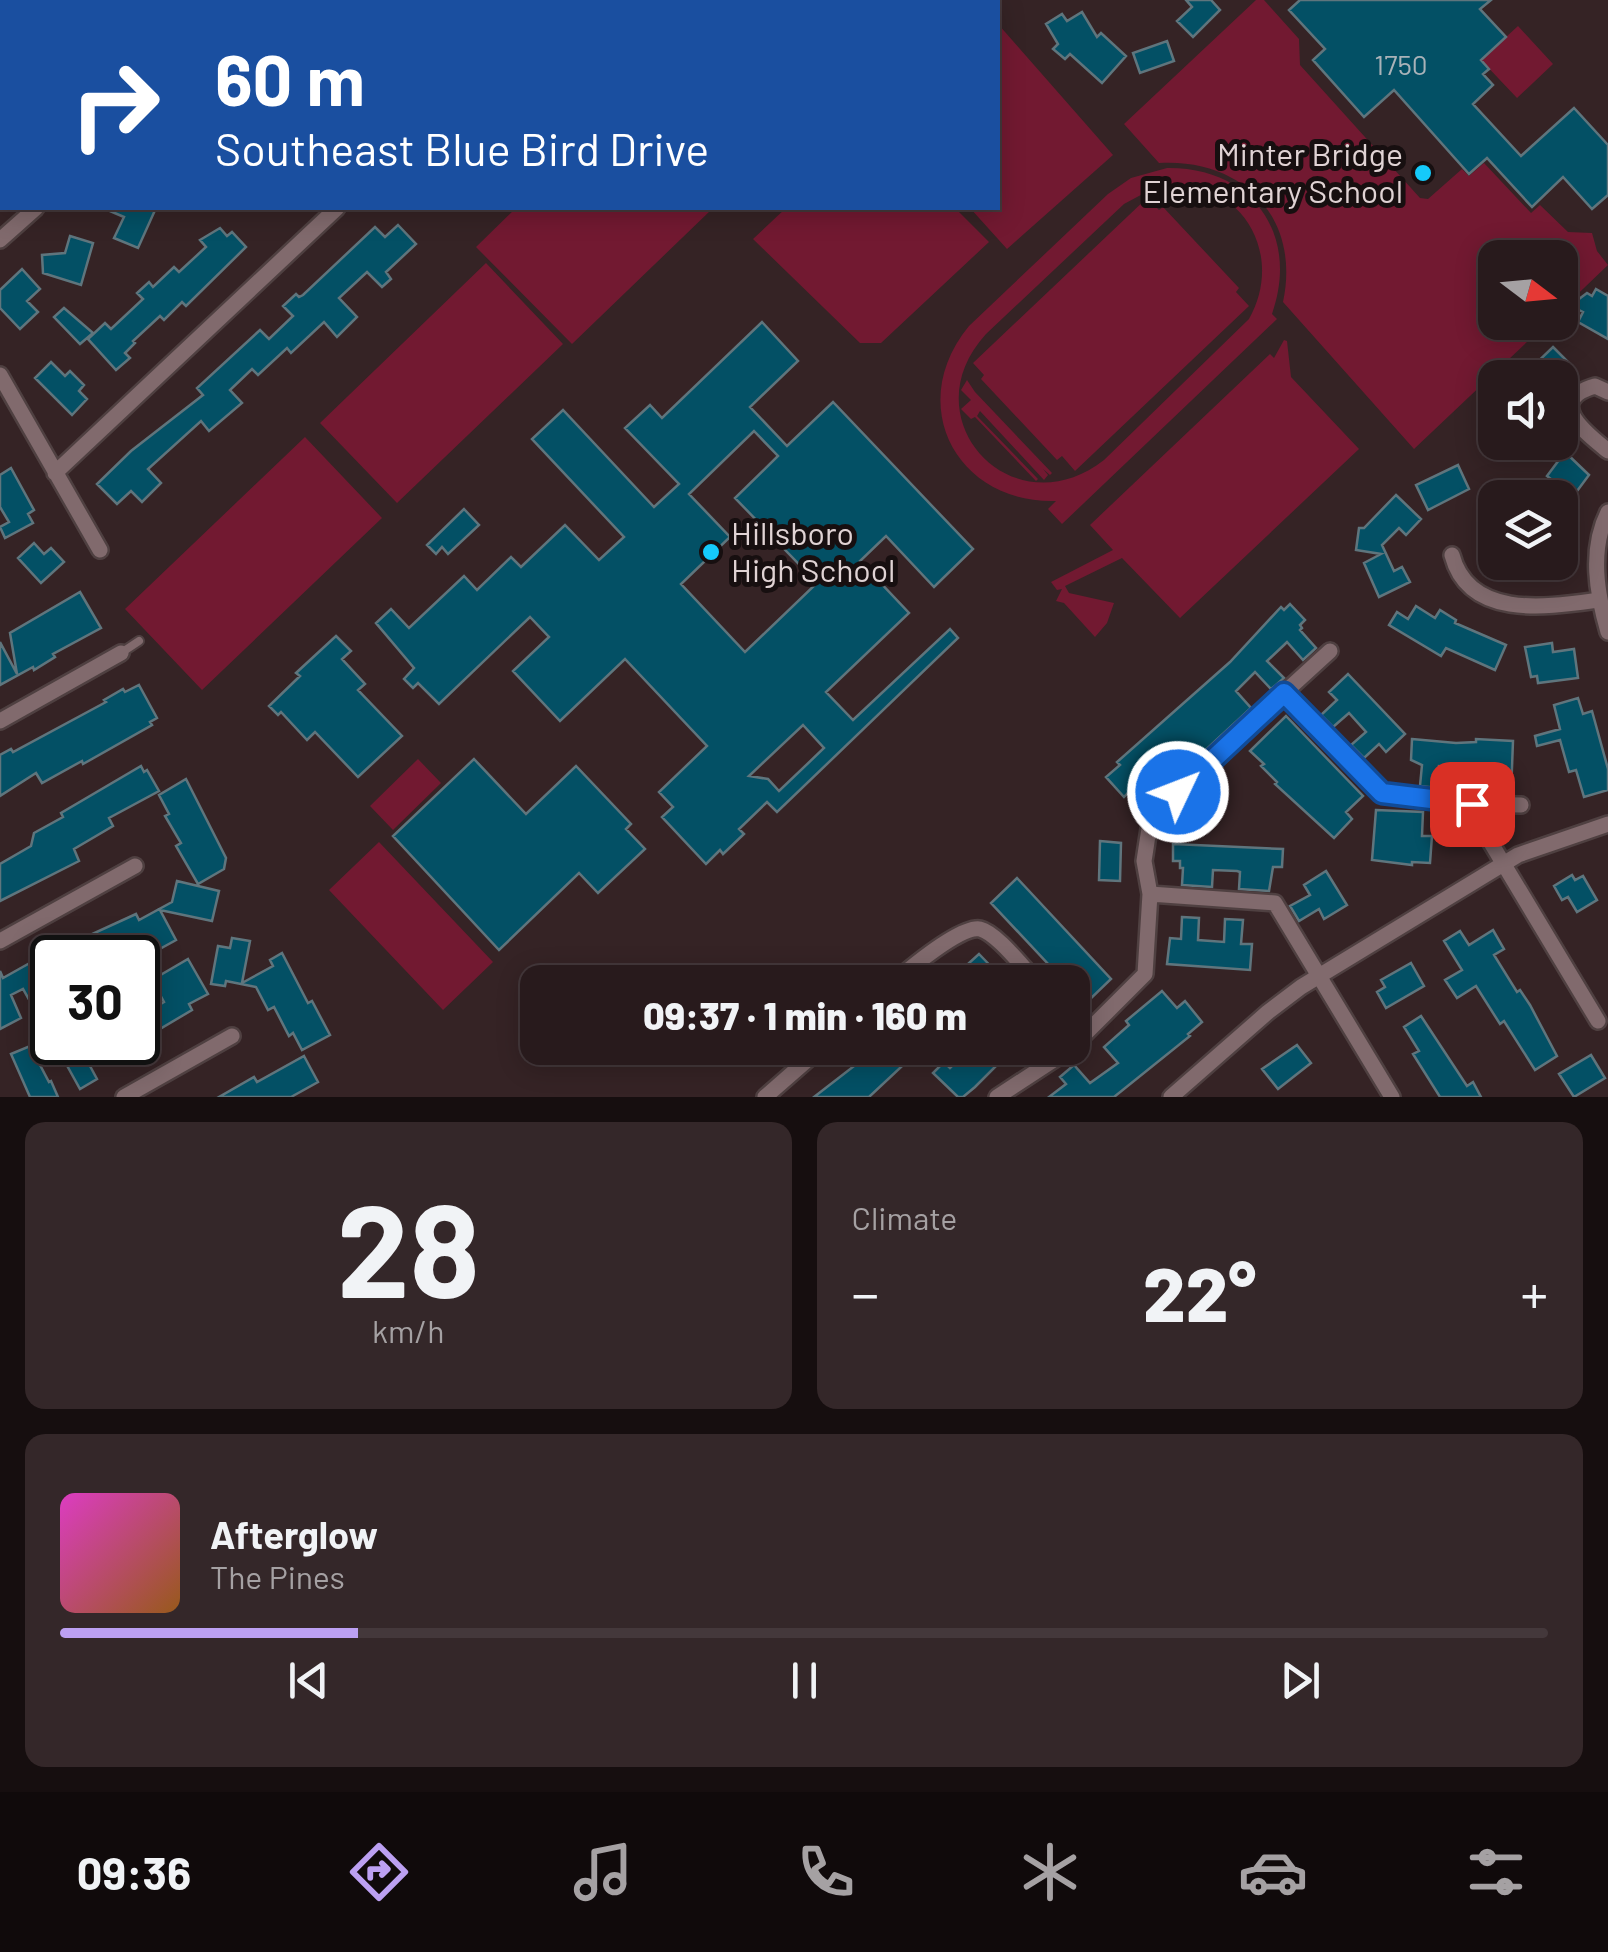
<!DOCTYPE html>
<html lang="en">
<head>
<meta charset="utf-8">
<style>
	body { margin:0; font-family:Barlow,sans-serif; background:#342729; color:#f1f3f6; height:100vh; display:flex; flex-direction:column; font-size:38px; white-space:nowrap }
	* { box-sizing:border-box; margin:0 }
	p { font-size:32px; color:#a5a1a3 }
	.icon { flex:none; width:55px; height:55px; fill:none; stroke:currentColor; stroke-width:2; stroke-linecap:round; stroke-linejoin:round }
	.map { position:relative; height:1097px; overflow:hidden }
	.details { display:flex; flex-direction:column; gap:25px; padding:25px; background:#160e0f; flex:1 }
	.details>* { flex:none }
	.banner { position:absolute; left:0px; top:0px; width:1000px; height:210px; box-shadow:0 5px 25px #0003,0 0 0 2px #44383b; background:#1a4fa0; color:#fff; overflow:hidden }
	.needle { width:65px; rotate:106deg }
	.tools { position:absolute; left:1478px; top:240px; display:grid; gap:20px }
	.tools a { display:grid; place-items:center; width:100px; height:100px; border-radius:20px; background:#281a1c; box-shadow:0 5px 25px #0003,0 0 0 2px #44383b; font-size:50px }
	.speed { position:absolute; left:30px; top:935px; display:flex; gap:20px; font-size:50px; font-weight:700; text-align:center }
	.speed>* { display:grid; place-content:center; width:130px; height:130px; border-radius:50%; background:#281a1c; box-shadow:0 5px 25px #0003,0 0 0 2px #44383b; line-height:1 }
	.speed .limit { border:5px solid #111; border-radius:15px; background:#fff; color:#111 }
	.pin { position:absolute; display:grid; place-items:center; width:85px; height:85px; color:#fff; margin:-42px; border-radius:20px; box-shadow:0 5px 15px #0006 }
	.me { position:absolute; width:110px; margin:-55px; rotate:47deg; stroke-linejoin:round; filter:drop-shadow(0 0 8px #0008) }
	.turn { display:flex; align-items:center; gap:35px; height:210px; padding:0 50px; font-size:45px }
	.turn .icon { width:130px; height:130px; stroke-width:2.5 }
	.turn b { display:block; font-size:70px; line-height:85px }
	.big { font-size:75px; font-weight:800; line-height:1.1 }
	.details .tile { flex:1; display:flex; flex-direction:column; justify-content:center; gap:15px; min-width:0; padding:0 35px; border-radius:20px; background:#342729 }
	.details .dial { align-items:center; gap:0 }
	.dial b { font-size:130px; line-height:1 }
	.song { display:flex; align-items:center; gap:30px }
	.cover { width:120px; height:120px; border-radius:15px; background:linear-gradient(135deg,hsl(310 70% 55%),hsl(30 70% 35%)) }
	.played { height:10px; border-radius:5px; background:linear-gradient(90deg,#bca0f2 20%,#44383b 20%) }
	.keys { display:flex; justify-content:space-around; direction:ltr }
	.heat { display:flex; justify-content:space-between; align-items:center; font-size:55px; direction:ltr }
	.details .tiles { flex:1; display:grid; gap:25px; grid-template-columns:1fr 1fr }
	.tile:last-child { grid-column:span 2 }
	.trip { position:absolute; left:520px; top:965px; width:570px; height:100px; border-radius:20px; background:#281a1c; box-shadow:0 5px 25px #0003,0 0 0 2px #44383b; font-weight:800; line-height:100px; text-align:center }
	.tab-bar { display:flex; height:160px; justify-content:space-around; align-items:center; background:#100a0b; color:#a5a1a3 }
	.tab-bar .icon { width:70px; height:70px }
	.tab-bar .current { color:#bca0f2 }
	.tab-bar b { font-size:45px; color:#f1f3f6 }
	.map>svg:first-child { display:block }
</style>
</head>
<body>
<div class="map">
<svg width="1608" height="1097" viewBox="0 0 1608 1097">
	<rect width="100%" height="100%" fill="#352325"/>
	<path fill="#721931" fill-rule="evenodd" d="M1256,0H1264L1299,39L1300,65L1420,198L1428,199L1462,169L1469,176L1484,163L1531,213L1540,205L1568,232L1592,233L1597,251L1608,265L1560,311V258H1495V322L1547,323L1414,449L1283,302C1301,218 1243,158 1159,163L1124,124Z
		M998,24L1113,155L1007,249L970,208H998Z
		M1518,26L1553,64L1517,98L1481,60Z
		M1167,168C1252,167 1300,234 1272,314L1277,319L1062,524L1048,509L1056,501C957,504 904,405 969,326L1108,194L1131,178ZM1181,185C1250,190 1282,261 1249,319L1104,460C1013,531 908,419 986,334L1124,204L1152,189Z
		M1147,198L1159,210L1163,207L1239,288L1236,292L1249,306L1075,471L1062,456L1057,460L981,379L984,375L973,363Z
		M516,208H707L710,211L572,344L476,247Z
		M786,208H955L989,242L881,343H860L753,239Z
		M486,263L563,344L397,503L320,423Z
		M1284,340L1287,341L1291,377L1359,449L1180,618L1122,558L1065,586L1069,593L1114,603L1107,623L1095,637L1064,603L1056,601L1062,589L1057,590L1051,582L1113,550L1090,525L1270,354L1274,358Z
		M967,380L975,392L1052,473L1050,475L1043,469L1048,475L1044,480L980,411L977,416L1038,479L1036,481L975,417L971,419L961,409L971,400L961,390Z
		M305,437L382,518L202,690L125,609Z
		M418,759L441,783L393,830L370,806Z
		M379,842L493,962L443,1010L329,890Z"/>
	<path fill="#035065" stroke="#5f757d" stroke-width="2.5" fill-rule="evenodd" d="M1186,0H1211L1220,10L1193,37L1177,21L1192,7Z
		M1300,0H1491L1480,9L1506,37L1481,60L1489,69L1483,74L1493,85L1473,104L1521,156L1574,108L1608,145V195L1592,209L1563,177L1532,207L1487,158L1469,174L1394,90L1364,117L1313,60L1325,49L1289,10Z
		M1082,12L1097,37L1101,33L1126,56L1102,83L1070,54L1065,59L1053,49L1058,44L1046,24L1062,14L1067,21Z
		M1167,41L1174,61L1140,73L1133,53Z
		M103,208H156L138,248L114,238L124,217Z
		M398,225L416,244L386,272L391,279L382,287L367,272L339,298L357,317L337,337L324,322L291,353L287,348L258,375L252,369L230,390L242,403L209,431L201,421L148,469L161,483L142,502L131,491L117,504L97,484L131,451L203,395L197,388L260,330L269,339L293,316L283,306L296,294L299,297L303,295L375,227L385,237Z
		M220,228L227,236L232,232L246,247L186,306L182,302L164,320L160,316L133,341L135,343L125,353L130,358L116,370L88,339L105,323L111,329L143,299L137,293L149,282L153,287L174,267L179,272L206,247L200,240Z
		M70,236L93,243L81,285L43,273L42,255L65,253Z
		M22,269L40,289L27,301L38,312L20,329L0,308V290Z
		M1596,289L1608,296V339L1578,322L1583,312L1575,308L1579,299L1587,293L1592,296Z
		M64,308L93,333L80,344L54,317Z
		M762,322L798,361L750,407L787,446L833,402L973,549L934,587L886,536L860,561L909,613L826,692L853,720L950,629L958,638L777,812L767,802L739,829L744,834L723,854L720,850L706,864L662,817L673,807L659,792L707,746L625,659L560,721L513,671L549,637L530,617L439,704L418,683L413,688L404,679L414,668L376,623L391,609L409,628L464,576L477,590L511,557L521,567L565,525L599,560L624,537L532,439L563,410L654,507L679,484L625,428L650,405L662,418ZM754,431L778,456L735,498L817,583L745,652L681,584L730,537L689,494ZM803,725L824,748L779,791L768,779L749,776Z
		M1553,347L1571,365L1559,378H1521Z
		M51,362L65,376L70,371L84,385L79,391L87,399L72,415L35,378Z
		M1565,452L1589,475L1560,514V494L1552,488L1556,483L1547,476Z
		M1458,465L1469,489L1428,510L1416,485Z
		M11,468L34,510L28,514L33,523L5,538L0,527L9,522L0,507V475Z
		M1396,495L1421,519L1406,535L1399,528L1382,545L1394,571L1402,567L1410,582L1379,597L1364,563L1381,554L1356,550L1359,528H1364Z
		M464,509L479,525L448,554L442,547L436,554L427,545Z
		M34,543L44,554L51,548L64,562L41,583L18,558Z
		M80,592L101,628L53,654L55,657L34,670L33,667L0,685V642L17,674L10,633Z
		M1290,604L1305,620L1300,625L1302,628L1300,630L1316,648L1303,660L1287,642L1284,645L1267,661L1284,678L1276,685L1271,689L1255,672L1236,691L1251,708L1146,805L1132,789L1124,797L1106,777L1120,765L1117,762L1230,662L1281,607L1284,610Z
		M1416,606L1435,618L1440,610L1456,620L1455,623L1506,645L1495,670L1446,648L1441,656L1389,625L1397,612L1408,619Z
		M336,636L351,651L342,659L365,684L358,690L402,736L358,777L315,732L307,740L281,712L278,715L269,706L300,676L296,673Z
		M1552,643L1553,652L1574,649L1578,678L1538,683L1537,676L1531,677L1525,647Z
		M1348,674L1405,734L1386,752L1379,744L1364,758L1351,745L1366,732L1349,713L1333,727L1321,715L1337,700L1329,692Z
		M139,685L157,718L150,722L152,725L83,764L82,761L42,783L36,773L0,796V755L11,749L13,752L106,702L104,700L123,689L125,692Z
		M1578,698L1583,714L1592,711L1608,769V790L1584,797L1576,770L1569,772L1560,740L1537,746L1535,736L1560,729L1554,705Z
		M1286,716L1363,796L1346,812L1352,819L1334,838L1275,784L1277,782L1261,766L1264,764L1250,751Z
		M1412,739L1456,743L1476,742V739L1513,741L1511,794L1464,791L1466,768L1452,767L1439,766L1438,788L1420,786L1422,765L1411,760Z
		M474,759L526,814L576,766L631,824L626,829L645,849L598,893L579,873L499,950L393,836Z
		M141,766L144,772L147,770L159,791L109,818L113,826L74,849L79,861L0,901V864L31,846L34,833L63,817L61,813Z
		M186,779L226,858L224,869L198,884L176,846L181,843L165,816L169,814L159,795Z
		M1376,810L1423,812L1422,836H1432L1430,863L1412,862V865L1372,860Z
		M1100,841L1121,843L1120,881L1099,880Z
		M1173,844L1283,849L1282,867H1273L1269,891L1239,889L1240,872L1237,871L1213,870L1212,887L1182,885L1183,868H1180V861H1173Z
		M1326,871L1347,905L1324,919L1319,909L1299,921L1290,906L1310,895L1304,885Z
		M1572,875L1575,880L1583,876L1597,900L1577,912L1568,897L1562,900L1554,886Z
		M1017,878L1111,979L1085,1004L1072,991V982H1065L991,903Z
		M177,881L219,891L212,921L160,910L176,940L138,961V941L104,958H74L68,945L136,914L139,920L172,902Z
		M1182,917L1199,918L1198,940L1224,942L1225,919L1243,920L1241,944H1252L1250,970L1167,964L1170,938L1181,939Z
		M1493,930L1504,949L1494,955L1517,992L1520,990L1530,1005L1557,1056L1535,1070L1504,1021L1500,1024L1476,986L1457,998L1445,980L1462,970L1444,941L1460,931L1469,945Z
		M232,938L250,941L242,983L273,966L270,960L282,953L308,1003L312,1001L330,1035L302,1050L293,1033L289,1036L274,1007L268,1010L256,987L226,981L225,986L211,984L218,946L230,948Z
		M979,954L1006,982H948Z
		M37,959L41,969L52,964V993L31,1003L23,989L11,995L21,1018L0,1029V971L3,978Z
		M188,959L208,994L189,1004L192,1010L138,1042V1017L164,1002L152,980Z
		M1411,963L1424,986L1386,1008L1377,992L1385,987L1381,980Z
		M1162,991L1177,1008L1185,1001L1202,1022L1188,1034L1190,1036L1114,1097H1049L1066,1084L1060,1077L1074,1065L1090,1083L1118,1063L1104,1047L1129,1025L1126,1021Z
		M1421,1016L1467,1086L1473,1082L1481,1097H1440L1413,1054L1419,1051L1404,1027Z
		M54,1042H99L107,1056L90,1066L97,1079L80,1089Z
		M1297,1045L1311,1063L1278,1089L1262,1069Z
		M30,1046L49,1082L51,1081L58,1097H30L11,1054Z
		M870,1048H909L915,1054L869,1097H814L858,1063L856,1060Z
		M970,1048H1014L975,1087L963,1097H958L933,1073L944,1062L950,1068Z
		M1591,1055L1605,1078L1574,1097L1559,1074Z
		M304,1056L318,1082L291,1097H219L254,1077L257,1082Z"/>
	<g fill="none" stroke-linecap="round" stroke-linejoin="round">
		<g stroke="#4f4041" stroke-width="12">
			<path id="service" d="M121,653L139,641"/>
		</g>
		<g stroke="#4f4041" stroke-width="20">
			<path id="minor" d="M502,0L505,2
				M569,2L572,0
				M0,240L36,208
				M0,375L100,550
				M1608,392L1595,386C1543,401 1587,434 1608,451
				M55,473L337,208
				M1608,512C1589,550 1597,594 1608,632
				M1452,555C1469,620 1548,607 1599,600
				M1284,693L1330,651
				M0,721L121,653
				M1472,804L1521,805
				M1150,894L1275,903L1392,1097
				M0,941L135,866
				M894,982C908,970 961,925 980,929C997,933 1024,969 1037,982
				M1072,1047L1145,974L1150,894L1144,861L1151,816L1284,693L1382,793L1472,804L1479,823L1598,1021
				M124,1097L232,1036
				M765,1097L821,1048
				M997,1097L1072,1048
				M1171,1097L1268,1012L1301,987L1518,855L1608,824"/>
		</g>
		<use href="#service" stroke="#816a6d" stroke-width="8"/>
		<use href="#minor" stroke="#816a6d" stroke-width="15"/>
	</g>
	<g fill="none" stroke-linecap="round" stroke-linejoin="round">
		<g stroke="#114b97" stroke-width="25">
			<path id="route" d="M1178,792L1284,693L1382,793L1472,804"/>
		</g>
		<use href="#route" stroke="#1a73e8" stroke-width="18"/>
	</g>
	<g fill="#15cafb" stroke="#170f10" stroke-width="4">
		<circle cx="1423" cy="173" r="10"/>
		<circle cx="711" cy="552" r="10"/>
	</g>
	<g text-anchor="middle" stroke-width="10" stroke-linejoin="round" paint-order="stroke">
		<g font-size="28" fill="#a9b2b8">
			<text x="1401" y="75">1750</text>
		</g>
		<g font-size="32" fill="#e0d3d4" stroke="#170f10" text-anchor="end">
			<text x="1403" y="166">Minter Bridge<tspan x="1403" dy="37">Elementary School</tspan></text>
			<text x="731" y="545" text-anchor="start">Hillsboro<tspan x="731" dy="37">High School</tspan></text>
		</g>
	</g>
</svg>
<div class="tools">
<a><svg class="needle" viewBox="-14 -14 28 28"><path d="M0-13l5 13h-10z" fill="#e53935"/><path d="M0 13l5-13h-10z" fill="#a5a1a3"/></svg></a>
<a><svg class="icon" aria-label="sound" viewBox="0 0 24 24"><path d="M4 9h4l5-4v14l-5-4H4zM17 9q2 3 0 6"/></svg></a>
<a><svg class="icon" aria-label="layers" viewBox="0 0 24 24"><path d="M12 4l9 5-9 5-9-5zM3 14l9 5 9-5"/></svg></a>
</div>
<div class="speed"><div class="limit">30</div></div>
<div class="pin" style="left:1472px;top:804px;background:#d93025"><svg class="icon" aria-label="arrive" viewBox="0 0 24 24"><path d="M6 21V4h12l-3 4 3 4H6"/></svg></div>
<svg class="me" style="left:1178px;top:792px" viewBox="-20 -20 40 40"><circle r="17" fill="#1a73e8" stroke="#fff" stroke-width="3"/><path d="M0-11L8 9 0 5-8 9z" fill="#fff"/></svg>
<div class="trip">09:37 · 1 min · 160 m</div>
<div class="banner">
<div class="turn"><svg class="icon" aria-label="right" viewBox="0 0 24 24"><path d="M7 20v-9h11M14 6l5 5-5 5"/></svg><div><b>60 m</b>Southeast Blue Bird Drive</div></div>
</div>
</div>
<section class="details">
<div class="tiles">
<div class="tile dial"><b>28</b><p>km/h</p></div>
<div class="tile"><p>Climate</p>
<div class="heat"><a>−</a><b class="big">22°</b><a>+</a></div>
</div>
<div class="tile">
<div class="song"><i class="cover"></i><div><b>Afterglow</b><p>The Pines</p></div></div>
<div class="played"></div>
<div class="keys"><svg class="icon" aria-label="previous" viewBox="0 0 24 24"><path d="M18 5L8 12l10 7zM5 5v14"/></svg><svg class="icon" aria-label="pause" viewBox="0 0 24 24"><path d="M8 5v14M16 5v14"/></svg><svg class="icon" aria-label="next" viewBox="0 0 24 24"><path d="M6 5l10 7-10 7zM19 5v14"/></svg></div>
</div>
</div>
</section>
<nav class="tab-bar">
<b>09:36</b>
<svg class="icon current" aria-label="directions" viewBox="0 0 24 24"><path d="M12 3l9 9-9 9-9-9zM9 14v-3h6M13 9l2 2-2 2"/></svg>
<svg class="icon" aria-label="music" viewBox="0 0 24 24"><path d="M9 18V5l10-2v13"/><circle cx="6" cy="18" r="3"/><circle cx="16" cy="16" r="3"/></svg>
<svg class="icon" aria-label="phone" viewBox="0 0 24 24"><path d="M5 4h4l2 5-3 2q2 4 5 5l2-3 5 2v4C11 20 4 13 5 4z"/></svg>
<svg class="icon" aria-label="climate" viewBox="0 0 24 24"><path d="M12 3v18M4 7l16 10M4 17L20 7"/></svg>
<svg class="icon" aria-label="car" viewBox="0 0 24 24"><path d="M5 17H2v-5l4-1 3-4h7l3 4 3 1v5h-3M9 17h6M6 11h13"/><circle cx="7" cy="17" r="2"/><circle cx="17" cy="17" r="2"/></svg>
<svg class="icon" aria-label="filters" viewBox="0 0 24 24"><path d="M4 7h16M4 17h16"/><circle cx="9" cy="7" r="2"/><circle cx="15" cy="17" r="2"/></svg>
</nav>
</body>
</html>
